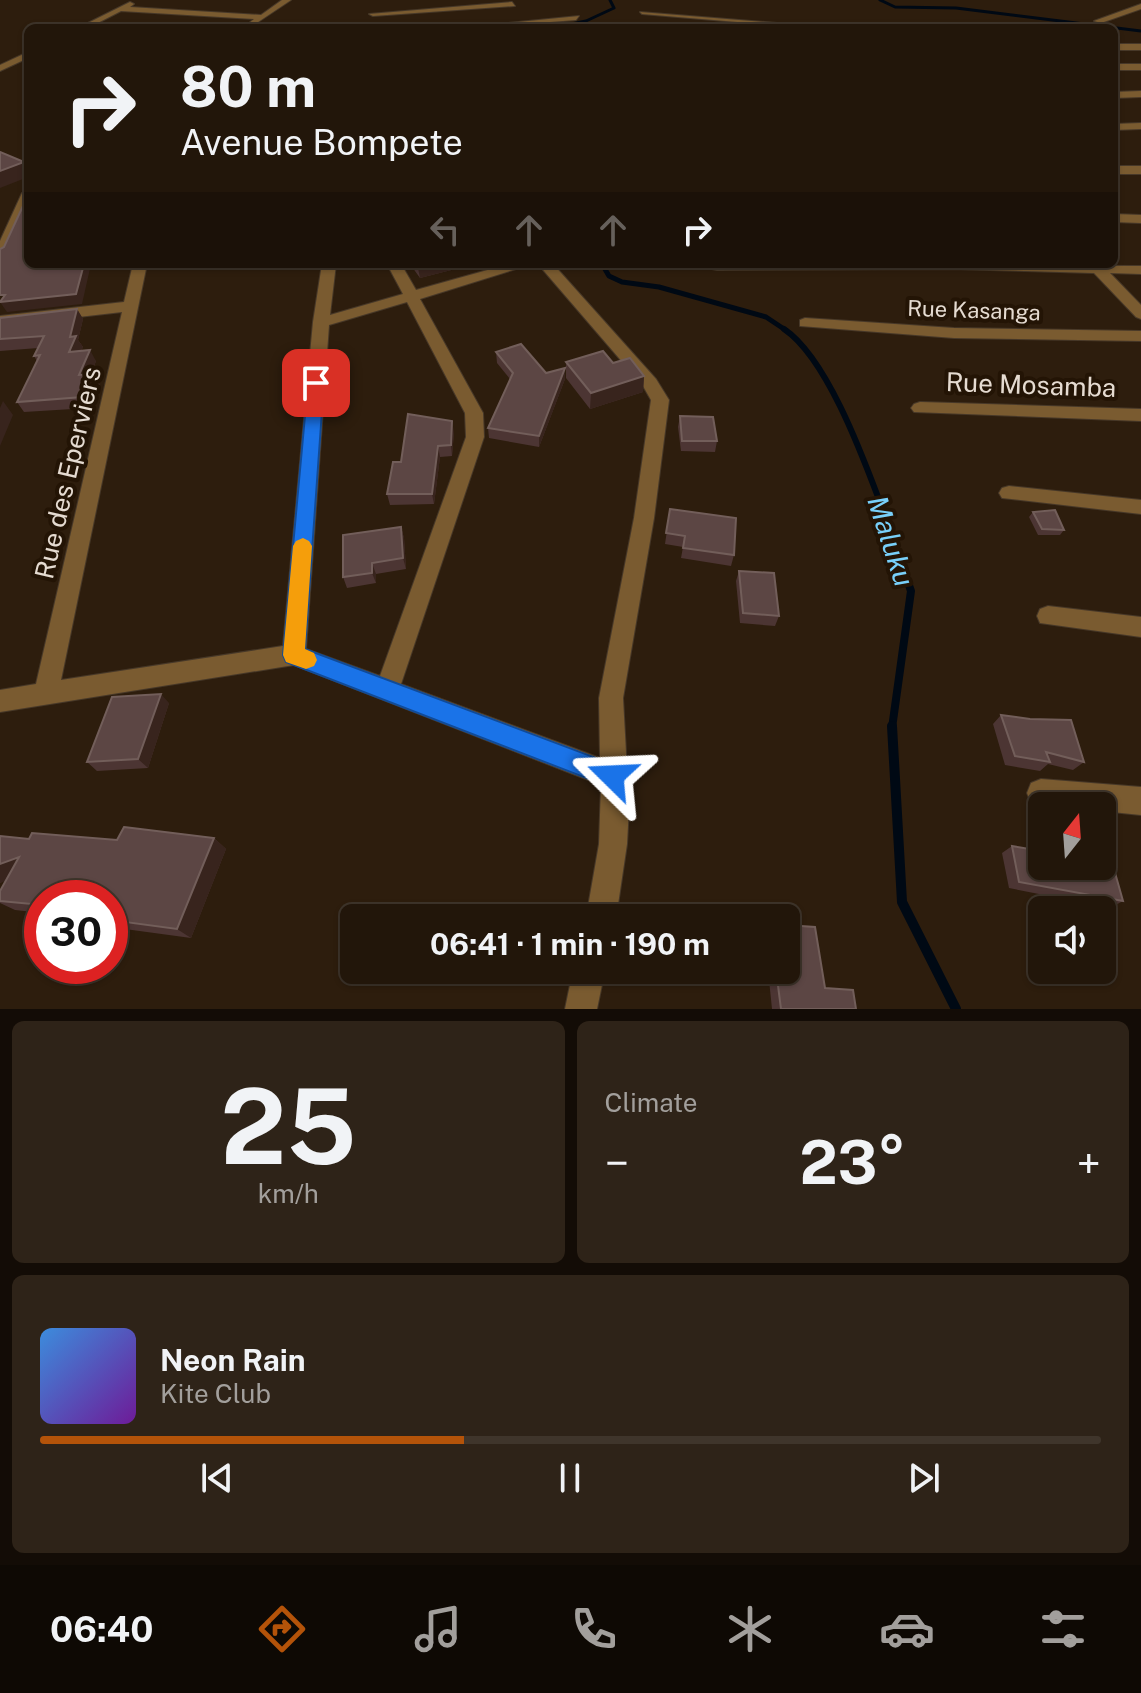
<!DOCTYPE html>
<html lang="en">
<head>
<meta charset="utf-8">
<style>
	body { margin:0; font-family:"Public Sans",sans-serif; background:#2e2318; color:#f1f3f6; height:100vh; display:flex; flex-direction:column; font-size:30px; white-space:nowrap }
	* { box-sizing:border-box; margin:0 }
	p { font-size:26px; color:#a29f9c }
	.icon { flex:none; width:44px; height:44px; fill:none; stroke:currentColor; stroke-width:2; stroke-linecap:round; stroke-linejoin:round }
	.map { position:relative; height:1009px; overflow:hidden }
	.drawer { display:flex; flex-direction:column; gap:12px; padding:12px; background:#130c06; flex:1 }
	.drawer>* { flex:none }
	.hud { position:absolute; left:24px; top:24px; width:1094px; height:244px; border-radius:12px; box-shadow:0 2px 6px #0004,0 0 0 2px #3f352b; background:#22160a; color:#f1f3f6; overflow:hidden }
	.needle { width:52px; rotate:17deg }
	.tools { position:absolute; left:1028px; top:792px; display:grid; gap:16px }
	.tools a { display:grid; place-items:center; width:88px; height:88px; border-radius:12px; background:#22160a; box-shadow:0 2px 6px #0004,0 0 0 2px #3f352b; font-size:40px }
	.speed { position:absolute; left:24px; top:880px; display:flex; gap:16px; font-size:40px; font-weight:700; text-align:center }
	.speed>* { display:grid; place-content:center; width:104px; height:104px; border-radius:50%; background:#22160a; box-shadow:0 2px 6px #0004,0 0 0 2px #3f352b; line-height:1 }
	.speed .limit { border:12px solid #d22; background:#fff; color:#111 }
	.pin { position:absolute; display:grid; place-items:center; width:68px; height:68px; color:#fff; margin:-34px; border-radius:16px; box-shadow:0 4px 12px #0006 }
	.me { position:absolute; width:88px; margin:-44px; rotate:291deg; stroke-linejoin:round; filter:drop-shadow(0 0 6px #0008) }
	.turn { display:flex; align-items:center; gap:28px; height:168px; padding:0 24px; font-size:36px }
	.turn .icon { width:104px; height:104px; stroke-width:2.5 }
	.turn b { display:block; font-size:56px; line-height:68px }
	.lanes { display:flex; align-items:center; height:76px; padding:0 24px; background:#0003; justify-content:center; gap:40px; direction:ltr }
	.lanes .off { opacity:.35 }
	.big { font-size:60px; font-weight:700; line-height:1.1 }
	.drawer .widget { flex:1; display:flex; flex-direction:column; justify-content:center; gap:12px; min-width:0; padding:0 28px; border-radius:12px; background:#2e2318 }
	.drawer .dial { align-items:center; gap:0 }
	.dial b { font-size:104px; line-height:1 }
	.song { display:flex; align-items:center; gap:24px }
	.cover { width:96px; height:96px; border-radius:12px; background:linear-gradient(135deg,hsl(210 70% 55%),hsl(280 70% 35%)) }
	.played { height:8px; border-radius:4px; background:linear-gradient(90deg,#b45309 40%,#3f352b 40%) }
	.keys { display:flex; justify-content:space-around; direction:ltr }
	.heat { display:flex; justify-content:space-between; align-items:center; font-size:44px; direction:ltr }
	.drawer .tiles { flex:1; display:grid; gap:12px; grid-template-columns:1fr 1fr }
	.widget:last-child { grid-column:span 2 }
	.trip { position:absolute; left:340px; top:904px; width:460px; height:80px; border-radius:12px; background:#22160a; box-shadow:0 2px 6px #0004,0 0 0 2px #3f352b; font-weight:700; line-height:80px; text-align:center }
	.tab-bar { display:flex; height:128px; justify-content:space-around; align-items:center; background:#0e0904; color:#a29f9c }
	.tab-bar .icon { width:56px; height:56px }
	.tab-bar .active { color:#b45309 }
	.tab-bar b { font-size:36px; color:#f1f3f6 }
	.map>svg:first-child { display:block }
</style>
</head>
<body>
<div class="map">
<svg width="1141" height="1009" viewBox="0 0 1141 1009">
	<rect width="100%" height="100%" fill="#2d1d0d"/>
	<g fill="none" stroke-linecap="round" stroke-linejoin="round">
		<path stroke="#000914" stroke-width="3" d="M880,0L895,7L956,8L1141,31
			M552,28L586,21L614,8L610,0"/>
		<path stroke="#000914" stroke-width="5" d="M602,264L609,276L622,282L659,287L766,317L787,331"/>
		<path stroke="#000914" stroke-width="6" d="M784,329C827,358 863,457 881,505"/>
		<path stroke="#000914" stroke-width="8" d="M880,503L911,591L892,728"/>
		<path stroke="#000914" stroke-width="10" d="M892,726L902,902L956,1009"/>
		<g stroke="#473828" stroke-width="2">
			<path id="lane" d="M640,12L826,27L828,28H808L642,14Z"/>
		</g>
		<g stroke="#473828" stroke-width="2">
			<path id="street" d="M282,0H291L252,26L248,24L254,19L121,11L88,28H78L130,2L134,4L130,7L261,15Z
				M512,2L515,6L373,16L369,14Z
				M1141,4V9L1101,23L1094,21Z
				M579,16L576,20L472,28L476,26Z
				M1114,44H1141V50H1114Z
				M28,52V58L0,71V65Z
				M1114,64H1141V70H1114Z
				M1141,91V97L1114,98V92Z
				M1141,123V129L1114,130V124Z
				M1114,166H1141V174H1114Z
				M28,189V207L7,256L0,260V241L22,193Z
				M1114,214L1141,215V223L1114,222Z
				M133,264H147L61,680L283,646L313,322L322,264H336L330,315L403,294L387,264H401L416,290L509,264H532L420,299L483,413L484,437L401,684L600,758L599,698L634,518L651,400L643,386L538,264H553L656,379L669,400L654,518L623,698L629,807L627,844L616,918H586L599,844L601,785L294,665L0,712V690L36,684L122,312L0,326V316L124,302ZM407,302L465,413L466,437L380,676L306,649L329,325Z
				M711,264L1141,266V274L1110,273L1141,305V319L1136,317L1094,273L951,269L717,270L712,269Z
				M805,318L954,328L1141,331V341L954,338L800,326V320Z
				M920,402L1141,409V421L914,412L911,408L914,404Z
				M1009,486L1141,500V514L1002,498L999,493L1002,488Z
				M1048,606L1141,617V637L1040,623L1037,616L1040,609Z
				M1041,779L1141,787V815L1102,811V806L1042,807L1031,803L1027,793L1031,783Z
				M573,970H605L597,1009H565Z"/>
		</g>
		<use href="#lane" fill="#7a5b30" fill-rule="evenodd"/>
		<use href="#street" fill="#7a5b30" fill-rule="evenodd"/>
	</g>
	<path fill="#4c3533" d="M410,264H462L463,267L420,278Z
		M77,309L83,319L78,340L83,347L81,351L96,361L91,374H94L100,385L89,408L24,412L17,402L37,361L34,356L38,348L0,351V318Z
		M496,352L546,373L565,379L539,447L489,438L488,428L510,379L497,363Z
		M566,362L613,363L644,376L643,392L590,409L566,378Z
		M680,416L717,441L715,452L681,451L678,427Z
		M454,432L452,456L440,457L434,504L390,505L387,494L401,462Z
		M670,509L734,555L731,566L681,558L683,547L665,544Z
		M1033,512L1064,530L1060,535H1038L1029,517Z
		M401,527L404,538L406,569L376,574V583L347,588L343,577Z
		M739,571L779,616L775,626L740,623L736,581Z
		M169,703L148,768L97,771L87,762Z
		M1001,715L1084,762L1073,770L1048,764L1040,771L1005,765L993,724Z
		M0,836L29,839L117,840L214,838L226,849L191,938L110,927V898H42V913L15,910L0,903V891L6,880L0,883Z
		M1012,846L1123,901L1110,908L1009,888L1002,853Z
		M768,970H786L856,1009H772Z"/>
	<path fill="#38241d" d="M24,162L28,170V177L0,188V171Z
		M84,264H91L82,304L7,312L0,302Z
		M435,264H462L463,267L420,278L418,268Z
		M77,309L83,319L78,340L83,347L76,363L69,352L70,337Z
		M90,350L96,361L86,386L79,375Z
		M565,368V379L539,447V436Z
		M94,374L100,385L89,408L83,397Z
		M644,376L643,392L590,409L591,393Z
		M3,401L13,415L0,446V408Z
		M452,421L454,432L452,456L451,445Z
		M438,446L440,457L434,504L432,494Z
		M401,527L404,538L406,569L403,558Z
		M372,563L376,574V583L372,573Z
		M161,694L169,703L148,768L138,759Z
		M214,838L226,849L191,938L177,929Z
		M19,857L38,867L0,883V864Z"/>
	<path fill="#5c4644" stroke="#725e5a" stroke-width="2" d="M0,152L24,162L0,171Z
		M28,195V264H84L76,294L0,302L5,295H0V249L4,247Z
		M415,264H435L418,268Z
		M77,309L70,337L76,336L69,352L90,350L79,375L94,374L83,397L17,402L40,355L34,356L44,336L0,339V318Z
		M521,344L546,373L565,368L539,436L488,428L513,373L496,352Z
		M603,351L613,363L630,358L644,376L591,393L566,362Z
		M408,414L452,421L451,445L438,446L432,494H387L393,462H401Z
		M680,416L713,417L717,441H682Z
		M670,509L736,518L734,555L683,548L685,536L666,533Z
		M1055,510L1064,530L1042,529L1033,512Z
		M401,527L403,558L372,563V573L343,577V535Z
		M739,571L774,573L779,616L743,613Z
		M161,694L138,759L87,762L112,697Z
		M1001,715L1030,719L1071,720L1084,762L1046,752L1050,762L1015,756Z
		M124,827L214,838L177,929L110,920V898H42V905L0,901V891L19,857L0,864V836L29,839L32,833L117,840Z
		M1012,846L1042,851V866H1102V860L1112,862L1123,901L1019,882Z
		M786,925L815,927L825,988L853,990L856,1009H781L776,970H786Z"/>
	<path fill="#1a73e8" stroke="#114b97" stroke-width="2" d="M316,378L324,383L305,649L620,767L624,776L620,784L612,788L286,662L283,655L308,383Z"/>
	<path fill="#f59e0b" d="M303,538L309,541L312,546L305,649L314,653L317,660L314,666L306,669L286,662L283,655L293,546L296,541Z"/>
	<g text-anchor="middle" stroke-width="8" stroke-linejoin="round" paint-order="stroke">
		<g font-size="22" fill="#e5dbd1" stroke="#231405">
			<text transform="translate(974 310) rotate(2)" y="8">Rue Kasanga</text>
		</g>
		<g font-size="26" fill="#e5dbd1" stroke="#231405">
			<text transform="translate(1031 385) rotate(2)" y="9">Rue Mosamba</text>
			<text transform="translate(68 473) rotate(-77)" y="9">Rue des Eperviers</text>
		</g>
		<g font-size="28" font-style="italic" fill="#78d0fa" stroke="#231405">
			<text transform="translate(891 541) rotate(72)" y="10">Maluku</text>
		</g>
	</g>
</svg>
<div class="tools">
<a><svg class="needle" viewBox="-14 -14 28 28"><path d="M0-13l5 13h-10z" fill="#e53935"/><path d="M0 13l5-13h-10z" fill="#a29f9c"/></svg></a>
<a><svg class="icon" aria-label="sound" viewBox="0 0 24 24"><path d="M4 9h4l5-4v14l-5-4H4zM17 9q2 3 0 6"/></svg></a>
</div>
<div class="speed"><div class="limit">30</div></div>
<div class="pin" style="left:316px;top:383px;background:#d93025"><svg class="icon" aria-label="arrive" viewBox="0 0 24 24"><path d="M6 21V4h12l-3 4 3 4H6"/></svg></div>
<svg class="me" style="left:612px;top:776px" viewBox="-20 -20 40 40"><path d="M0-17L14 15 0 8-14 15z" fill="#1a73e8" stroke="#fff" stroke-width="4"/></svg>
<div class="trip">06:41 · 1 min · 190 m</div>
<div class="hud">
<div class="turn"><svg class="icon" aria-label="right" viewBox="0 0 24 24"><path d="M7 20v-9h11M14 6l5 5-5 5"/></svg><div><b>80 m</b>Avenue Bompete</div></div>
<div class="lanes"><svg class="icon off" aria-label="left" viewBox="0 0 24 24"><path d="M17 20v-9H6M10 6l-5 5 5 5"/></svg><svg class="icon off" aria-label="ahead" viewBox="0 0 24 24"><path d="M12 20V5M6 11l6-6 6 6"/></svg><svg class="icon off" aria-label="ahead" viewBox="0 0 24 24"><path d="M12 20V5M6 11l6-6 6 6"/></svg><svg class="icon" aria-label="right" viewBox="0 0 24 24"><path d="M7 20v-9h11M14 6l5 5-5 5"/></svg></div>
</div>
</div>
<section class="drawer">
<div class="tiles">
<div class="widget dial"><b>25</b><p>km/h</p></div>
<div class="widget"><p>Climate</p>
<div class="heat"><a>−</a><b class="big">23°</b><a>+</a></div>
</div>
<div class="widget">
<div class="song"><i class="cover"></i><div><b>Neon Rain</b><p>Kite Club</p></div></div>
<div class="played"></div>
<div class="keys"><svg class="icon" aria-label="previous" viewBox="0 0 24 24"><path d="M18 5L8 12l10 7zM5 5v14"/></svg><svg class="icon" aria-label="pause" viewBox="0 0 24 24"><path d="M8 5v14M16 5v14"/></svg><svg class="icon" aria-label="next" viewBox="0 0 24 24"><path d="M6 5l10 7-10 7zM19 5v14"/></svg></div>
</div>
</div>
</section>
<nav class="tab-bar">
<b>06:40</b>
<svg class="icon active" aria-label="directions" viewBox="0 0 24 24"><path d="M12 3l9 9-9 9-9-9zM9 14v-3h6M13 9l2 2-2 2"/></svg>
<svg class="icon" aria-label="music" viewBox="0 0 24 24"><path d="M9 18V5l10-2v13"/><circle cx="6" cy="18" r="3"/><circle cx="16" cy="16" r="3"/></svg>
<svg class="icon" aria-label="phone" viewBox="0 0 24 24"><path d="M5 4h4l2 5-3 2q2 4 5 5l2-3 5 2v4C11 20 4 13 5 4z"/></svg>
<svg class="icon" aria-label="climate" viewBox="0 0 24 24"><path d="M12 3v18M4 7l16 10M4 17L20 7"/></svg>
<svg class="icon" aria-label="car" viewBox="0 0 24 24"><path d="M5 17H2v-5l4-1 3-4h7l3 4 3 1v5h-3M9 17h6M6 11h13"/><circle cx="7" cy="17" r="2"/><circle cx="17" cy="17" r="2"/></svg>
<svg class="icon" aria-label="filters" viewBox="0 0 24 24"><path d="M4 7h16M4 17h16"/><circle cx="9" cy="7" r="2"/><circle cx="15" cy="17" r="2"/></svg>
</nav>
</body>
</html>
